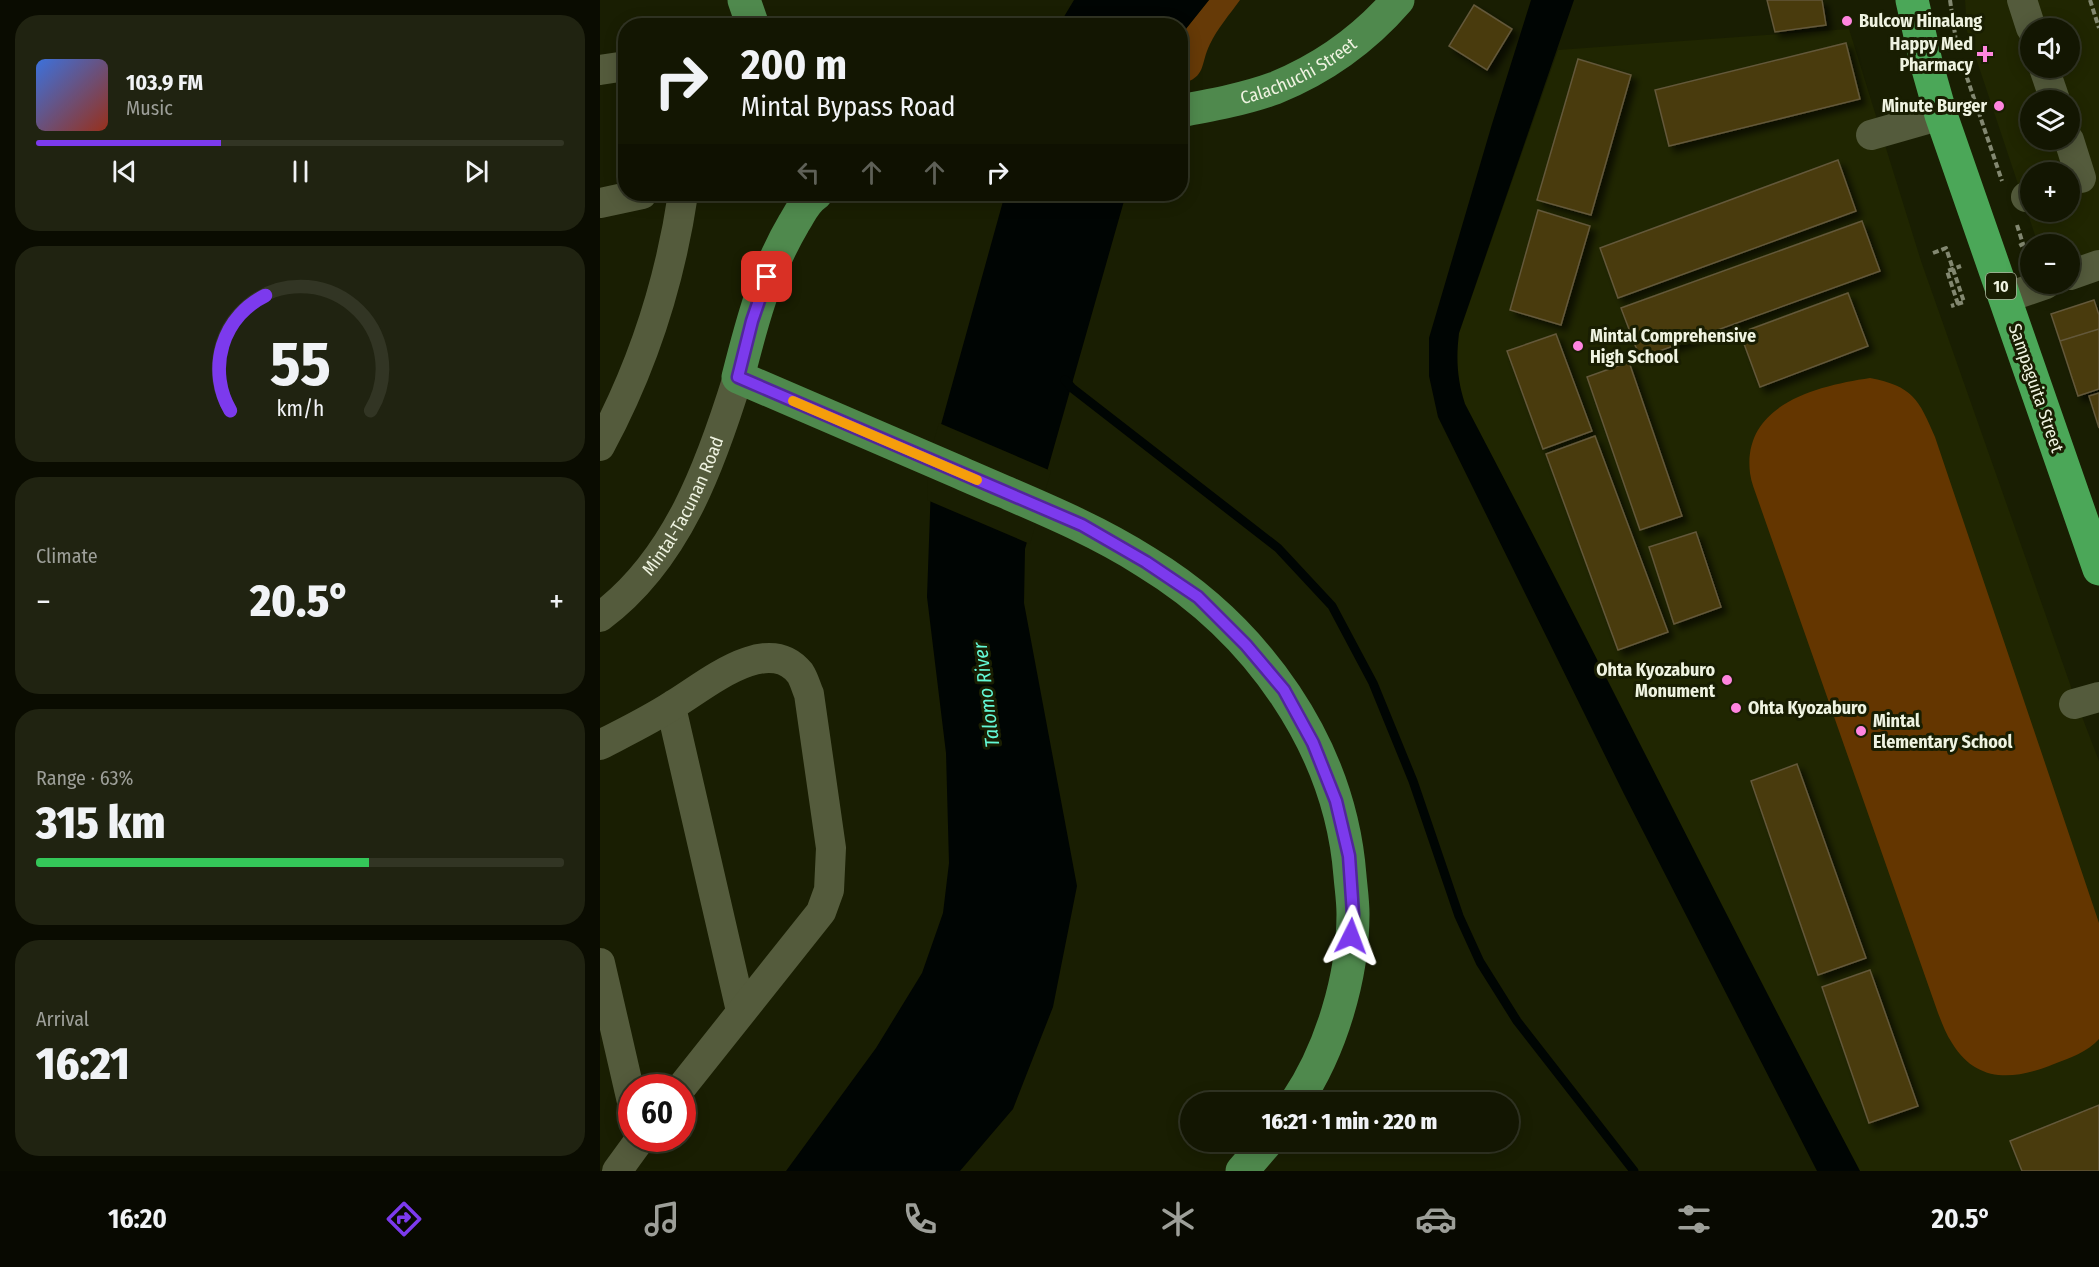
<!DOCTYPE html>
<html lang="en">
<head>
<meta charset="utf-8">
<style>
	body { margin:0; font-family:"Fira Sans Condensed",sans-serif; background:#202311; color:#f1f3f6; height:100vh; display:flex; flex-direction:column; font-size:22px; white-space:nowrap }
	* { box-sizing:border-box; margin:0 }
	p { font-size:20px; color:#9d9f99 }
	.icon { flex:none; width:33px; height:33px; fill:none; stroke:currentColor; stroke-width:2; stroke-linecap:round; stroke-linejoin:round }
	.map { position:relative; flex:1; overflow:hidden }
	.details { display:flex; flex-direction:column; gap:15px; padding:15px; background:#0a0c01; width:600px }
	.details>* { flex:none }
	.top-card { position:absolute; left:18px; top:18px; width:570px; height:183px; border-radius:24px; box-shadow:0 3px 15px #0003,0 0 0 2px #323524; background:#131602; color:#f1f3f6; overflow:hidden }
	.tools { position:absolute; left:1420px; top:18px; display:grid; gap:12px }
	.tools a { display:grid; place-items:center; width:60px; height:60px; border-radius:50%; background:#131602; box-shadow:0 3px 15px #0003,0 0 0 2px #323524; font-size:30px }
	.speed { position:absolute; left:18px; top:1074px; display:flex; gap:12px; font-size:30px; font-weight:700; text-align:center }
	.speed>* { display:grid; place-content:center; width:78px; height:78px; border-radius:50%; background:#131602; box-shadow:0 3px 15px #0003,0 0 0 2px #323524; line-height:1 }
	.speed .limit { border:9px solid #d22; background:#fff; color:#111 }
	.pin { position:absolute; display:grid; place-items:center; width:51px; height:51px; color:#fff; margin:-26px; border-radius:12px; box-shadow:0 3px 9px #0006 }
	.me { position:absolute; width:66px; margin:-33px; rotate:3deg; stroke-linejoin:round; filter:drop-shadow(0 0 4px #0008) }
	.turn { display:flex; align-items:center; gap:21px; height:126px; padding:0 24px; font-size:27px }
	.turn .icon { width:78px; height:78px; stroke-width:2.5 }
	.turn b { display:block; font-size:42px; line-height:51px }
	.lanes { display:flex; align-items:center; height:57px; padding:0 24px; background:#0003; justify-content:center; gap:30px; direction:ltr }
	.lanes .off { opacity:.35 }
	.big { font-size:45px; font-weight:800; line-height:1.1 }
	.details .widget { flex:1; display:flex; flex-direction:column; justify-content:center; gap:9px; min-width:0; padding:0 21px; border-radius:24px; background:#202311 }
	.details .dial { align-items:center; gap:0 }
	.dial svg { height:156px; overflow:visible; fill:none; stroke:#323524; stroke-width:7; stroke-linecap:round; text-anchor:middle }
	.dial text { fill:#f1f3f6; stroke:none }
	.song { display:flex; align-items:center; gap:18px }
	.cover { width:72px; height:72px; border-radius:9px; background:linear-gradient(135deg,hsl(220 70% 55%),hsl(10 70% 35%)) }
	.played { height:6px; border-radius:3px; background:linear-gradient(90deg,#7c3aed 35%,#323524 35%) }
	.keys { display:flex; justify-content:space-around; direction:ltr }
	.heat { display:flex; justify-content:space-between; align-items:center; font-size:33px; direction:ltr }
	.charge { height:9px; border-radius:4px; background:linear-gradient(90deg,#34c759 63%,#323524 0) }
	.trip { position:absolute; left:580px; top:1092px; width:339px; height:60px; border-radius:30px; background:#131602; box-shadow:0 3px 15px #0003,0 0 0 2px #323524; font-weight:800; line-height:60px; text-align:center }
	.menu { display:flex; height:96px; justify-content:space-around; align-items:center; background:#080901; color:#9d9f99 }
	.menu .icon { width:42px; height:42px }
	.menu .on { color:#7c3aed }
	.menu b { font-size:27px; color:#f1f3f6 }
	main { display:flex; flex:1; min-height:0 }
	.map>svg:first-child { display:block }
</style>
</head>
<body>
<main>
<section class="details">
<div class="widget">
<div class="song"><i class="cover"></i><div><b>103.9 FM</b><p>Music</p></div></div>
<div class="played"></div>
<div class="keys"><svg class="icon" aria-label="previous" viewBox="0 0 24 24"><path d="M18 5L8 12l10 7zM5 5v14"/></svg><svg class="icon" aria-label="pause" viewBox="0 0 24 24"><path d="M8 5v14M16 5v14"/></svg><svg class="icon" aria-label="next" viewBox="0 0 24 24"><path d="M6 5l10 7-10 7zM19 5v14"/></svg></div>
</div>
<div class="widget dial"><svg viewBox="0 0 100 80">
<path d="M14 69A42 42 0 1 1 86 69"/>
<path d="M14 69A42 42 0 0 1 32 10" stroke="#7c3aed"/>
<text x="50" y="56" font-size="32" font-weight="700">55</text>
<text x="50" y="72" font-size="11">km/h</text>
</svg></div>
<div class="widget"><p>Climate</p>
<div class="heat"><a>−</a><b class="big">20.5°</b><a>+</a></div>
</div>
<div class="widget"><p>Range · 63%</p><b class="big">315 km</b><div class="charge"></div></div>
<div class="widget"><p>Arrival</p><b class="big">16:21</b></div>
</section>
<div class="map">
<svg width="1499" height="1171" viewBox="0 0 1499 1171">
	<defs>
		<filter id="shadow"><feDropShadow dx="5.5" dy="5.5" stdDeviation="3" flood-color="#0009"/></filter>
	</defs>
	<rect width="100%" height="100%" fill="#191e02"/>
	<path fill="#202601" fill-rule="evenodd" d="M1365,0H1499V250L1470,260V244H1438L1367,31ZM1431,28H1470V68H1431ZM1431,100H1470V140H1431ZM1431,172H1470V212H1431Z
		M1249,29L1321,261L1476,701L1499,761V1171H1260L1171,1003L865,404L859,385L856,360L859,333L958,50Z"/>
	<path fill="#643600" d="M1270,378C1312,386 1319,399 1335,437L1499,923V1039C1488,1052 1469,1058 1454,1064C1415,1080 1377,1084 1352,1043C1346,1034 1342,1023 1338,1013L1158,500C1155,491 1151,482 1150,473C1142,404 1217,386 1270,378Z"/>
	<path fill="#663a07" d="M609,0H640C630,14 617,29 610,44C600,64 607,77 581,84V35Z"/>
	<path fill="#000503" d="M474,0H609L581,35L580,26L459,25Z
		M931,0H974L859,333C856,358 857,379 865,404C999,658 1125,917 1260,1171H1217L1024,794L838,417L829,376V338L892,124Z
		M405,194H526L425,549L424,603L477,886L453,1007L413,1109L360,1171H186L276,1048L322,973L343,913L349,863L346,753L327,597L332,457Z"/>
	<path fill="#191e02" d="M339,423L451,471L430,544L327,500L329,457Z"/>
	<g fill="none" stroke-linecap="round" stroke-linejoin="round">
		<path stroke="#000503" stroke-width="9" d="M465,380L472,388L678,548L732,606L773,683L813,781L859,916L880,962L917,1021L1034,1171"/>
	</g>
	<path fill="#493a0c" stroke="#63583a" stroke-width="1.5" filter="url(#shadow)" d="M1167,0H1222L1226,25L1175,32Z
		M874,5L912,29L887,70L849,46Z
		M1246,43L1260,99L1069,146L1055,90Z
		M978,59L1031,75L991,215L937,200Z
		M1238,160L1256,211L1018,298L1000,248Z
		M938,210L990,226L961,325L910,310Z
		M1262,221L1280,271L1040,358L1021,308Z
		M1248,293L1268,346L1160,387L1140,333Z
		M1494,300L1499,315V329L1460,341L1451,314Z
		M1499,329V389L1478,396L1460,341Z
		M956,334L992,431L943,449L907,351Z
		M1029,362L1082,516L1040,530L987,377Z
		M1499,393V428L1489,396Z
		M995,436L1068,632L1018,650L946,454Z
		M1096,532L1121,607L1074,624L1049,547Z
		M1197,764L1266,958L1218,975L1151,781Z
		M1270,970L1318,1106L1269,1123L1222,987Z
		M1499,1105V1171H1422L1410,1141Z"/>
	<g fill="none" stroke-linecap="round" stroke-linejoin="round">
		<path stroke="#838871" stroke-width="4" stroke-dasharray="6 3" stroke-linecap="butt" d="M1350,0L1356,41
			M1490,0L1499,28
			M1361,60L1402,181
			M1417,225L1423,244L1419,246
			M1333,253L1346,248L1364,302L1351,306
			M1358,304L1347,271L1361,266"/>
		<g stroke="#545b3c" stroke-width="30">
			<path d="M1422,0L1431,28"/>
			<path d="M1444,68L1455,100"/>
			<path d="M0,70L26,66"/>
			<path d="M1271,135L1341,115"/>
			<path d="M1469,140L1481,178"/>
			<path d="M1426,197L1431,195"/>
			<path d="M0,203L42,194"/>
			<path d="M1470,275L1499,265"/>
			<path d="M1405,298L1446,284"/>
			<path d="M0,446C42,368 70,282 83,194"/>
			<path id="s1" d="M0,617C77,560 111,464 138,377"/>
			<path d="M1474,704L1499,697"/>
			<path d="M71,707L141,1011"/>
			<path d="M0,745C25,732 50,720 73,705C105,686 167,632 200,673C204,679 206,687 209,694L231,848L229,890L221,912L81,1088"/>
			<path d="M0,963L32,1102"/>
			<path d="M17,1171L41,1138"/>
		</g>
		<g stroke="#4f894d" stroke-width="33">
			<path d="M144,0L153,26"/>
			<path id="s2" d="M580,111C612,105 645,99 675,88C722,69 765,38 798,0"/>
			<path d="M216,194C205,201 201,212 194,223C165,272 152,322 138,377C213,409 287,441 361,473C424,501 488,525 546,562C656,629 740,745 750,876C751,888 753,901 753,914C753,977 731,1050 696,1102"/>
			<path d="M642,1171L667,1142"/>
		</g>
		<path stroke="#4ba758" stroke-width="33" d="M1312,0L1326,62L1341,115L1499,569"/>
	</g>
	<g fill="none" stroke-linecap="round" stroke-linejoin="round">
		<g stroke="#51269a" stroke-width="15">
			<path id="route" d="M167,277L152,321L138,377L482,525L546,562L598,597L646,645L684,690L713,743L736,801L749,856L753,914L751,936"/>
		</g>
		<use href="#route" stroke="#7c3aed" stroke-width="10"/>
		<path stroke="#f59e0b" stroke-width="10" d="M193,401L377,480"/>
	</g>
	<g fill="#ff85df" stroke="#191e02" stroke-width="2">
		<circle cx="1247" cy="21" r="6"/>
		<path d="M1382 45h6v6h6v6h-6v6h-6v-6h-6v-6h6z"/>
		<circle cx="1399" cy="106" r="6"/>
		<circle cx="978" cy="346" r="6"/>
		<circle cx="1127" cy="680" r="6"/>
		<circle cx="1136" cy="708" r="6"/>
		<circle cx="1261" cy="731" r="6"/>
	</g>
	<g text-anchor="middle" stroke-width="6" stroke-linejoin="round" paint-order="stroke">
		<rect fill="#191e02" stroke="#afb39e" stroke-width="1.5" x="1386" y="273" width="30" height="26" rx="4.5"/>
		<g font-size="16" font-weight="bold" fill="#eff3e1">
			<text x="1401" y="292">10</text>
		</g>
		<g font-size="18" font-weight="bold" fill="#eff3e1" stroke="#191e02" text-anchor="start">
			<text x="1259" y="27">Bulcow Hinalang</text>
			<text x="1373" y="50" text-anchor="end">Happy Med<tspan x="1373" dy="21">Pharmacy</tspan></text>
			<text x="1387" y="112" text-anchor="end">Minute Burger</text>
			<text x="990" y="342">Mintal Comprehensive<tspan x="990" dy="21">High School</tspan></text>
			<text x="1115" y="676" text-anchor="end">Ohta Kyozaburo<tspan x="1115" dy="21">Monument</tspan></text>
			<text x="1148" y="714">Ohta Kyozaburo</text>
			<text x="1273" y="727">Mintal<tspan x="1273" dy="21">Elementary School</tspan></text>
		</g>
		<g font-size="18" fill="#eff3e1" stroke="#191e02">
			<text dy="6" stroke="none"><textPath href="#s2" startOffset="126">Calachuchi Street</textPath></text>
			<text transform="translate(1436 388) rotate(71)" y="6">Sampaguita Street</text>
			<text dy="6" stroke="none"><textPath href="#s1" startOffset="141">Mintal-Tacunan Road</textPath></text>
		</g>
		<g font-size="20" font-style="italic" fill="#64fad6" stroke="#191e02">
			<text transform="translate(386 695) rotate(-97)" y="7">Talomo River</text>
		</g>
	</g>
</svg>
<div class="tools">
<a><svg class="icon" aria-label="sound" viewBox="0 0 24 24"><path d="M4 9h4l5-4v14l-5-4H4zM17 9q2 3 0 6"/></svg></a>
<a><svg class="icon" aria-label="layers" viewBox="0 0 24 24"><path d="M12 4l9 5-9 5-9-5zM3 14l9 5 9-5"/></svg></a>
<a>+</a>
<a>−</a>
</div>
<div class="speed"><div class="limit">60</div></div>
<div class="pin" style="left:167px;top:277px;background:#d93025"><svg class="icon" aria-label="arrive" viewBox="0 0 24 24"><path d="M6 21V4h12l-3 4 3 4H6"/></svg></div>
<svg class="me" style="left:751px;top:936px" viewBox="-20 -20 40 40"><path d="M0-17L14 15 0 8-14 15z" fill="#7c3aed" stroke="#fff" stroke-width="4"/></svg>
<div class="trip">16:21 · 1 min · 220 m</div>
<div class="top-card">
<div class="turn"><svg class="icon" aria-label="right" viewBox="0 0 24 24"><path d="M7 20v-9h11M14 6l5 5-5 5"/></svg><div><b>200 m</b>Mintal Bypass Road</div></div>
<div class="lanes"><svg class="icon off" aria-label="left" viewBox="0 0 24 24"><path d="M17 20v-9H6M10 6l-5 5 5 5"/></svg><svg class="icon off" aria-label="ahead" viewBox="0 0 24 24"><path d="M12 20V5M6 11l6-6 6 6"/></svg><svg class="icon off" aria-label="ahead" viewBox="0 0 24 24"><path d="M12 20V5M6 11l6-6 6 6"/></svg><svg class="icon" aria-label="right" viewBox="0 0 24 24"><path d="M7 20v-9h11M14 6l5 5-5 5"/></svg></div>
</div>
</div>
</main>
<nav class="menu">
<b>16:20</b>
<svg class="icon on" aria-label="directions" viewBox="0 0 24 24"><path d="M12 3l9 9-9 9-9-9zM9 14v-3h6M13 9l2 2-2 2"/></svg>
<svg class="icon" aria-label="music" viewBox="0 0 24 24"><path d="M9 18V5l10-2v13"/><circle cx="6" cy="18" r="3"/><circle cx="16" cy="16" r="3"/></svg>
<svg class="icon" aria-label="phone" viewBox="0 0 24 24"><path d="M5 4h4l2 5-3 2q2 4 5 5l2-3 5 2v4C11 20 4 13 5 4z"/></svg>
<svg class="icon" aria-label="climate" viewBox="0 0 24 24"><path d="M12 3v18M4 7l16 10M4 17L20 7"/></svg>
<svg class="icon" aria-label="car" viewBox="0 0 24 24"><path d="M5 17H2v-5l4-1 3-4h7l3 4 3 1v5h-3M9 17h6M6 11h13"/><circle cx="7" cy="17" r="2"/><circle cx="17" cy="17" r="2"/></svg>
<svg class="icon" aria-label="filters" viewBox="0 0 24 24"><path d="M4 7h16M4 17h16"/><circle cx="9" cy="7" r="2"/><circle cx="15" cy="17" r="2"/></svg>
<b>20.5°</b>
</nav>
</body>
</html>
